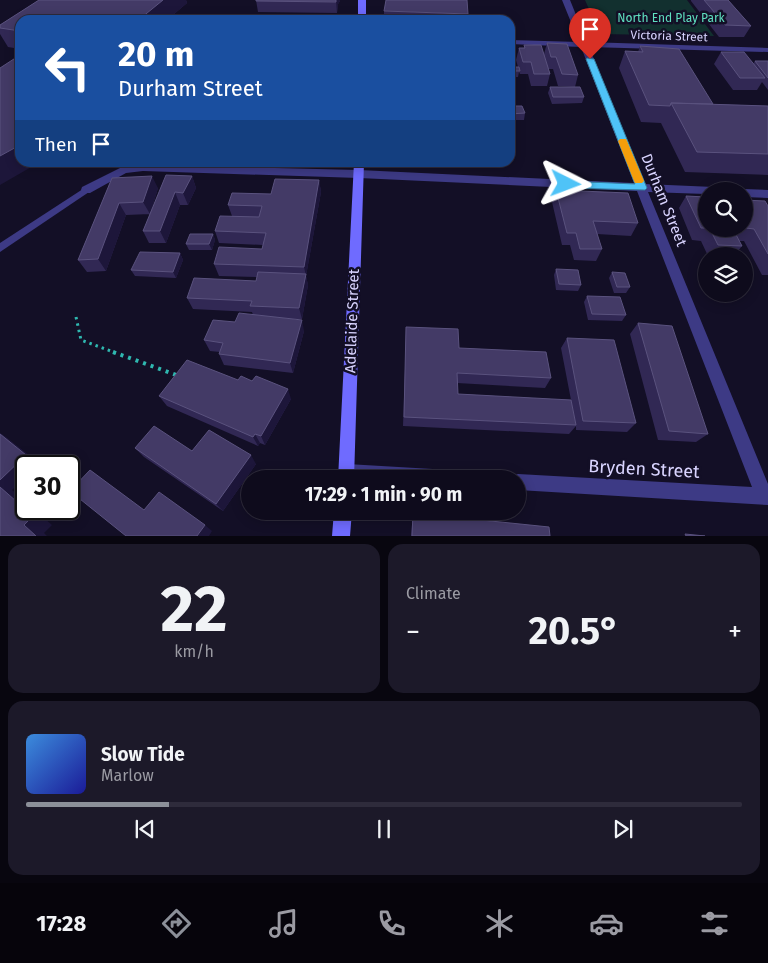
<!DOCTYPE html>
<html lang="en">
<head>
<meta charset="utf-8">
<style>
	body { margin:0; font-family:"Fira Sans",sans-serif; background:#1c1929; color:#f1f3f6; height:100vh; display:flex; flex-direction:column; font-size:19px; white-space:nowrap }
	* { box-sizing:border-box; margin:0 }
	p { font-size:16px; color:#9b9ba3 }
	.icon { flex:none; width:28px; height:28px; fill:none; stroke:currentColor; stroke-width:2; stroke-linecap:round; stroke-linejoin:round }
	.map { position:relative; height:536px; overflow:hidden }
	.drawer { display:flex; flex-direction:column; gap:8px; padding:8px; background:#08060f; flex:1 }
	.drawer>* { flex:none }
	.hud { position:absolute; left:15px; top:15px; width:500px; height:152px; border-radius:15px; box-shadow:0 2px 12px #0003,0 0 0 1px #2e2b3b; background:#1a4fa0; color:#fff; overflow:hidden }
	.fabs { position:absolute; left:698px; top:182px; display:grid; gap:10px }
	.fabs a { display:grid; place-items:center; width:55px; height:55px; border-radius:50%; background:#0e0b1c; box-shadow:0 2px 12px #0003,0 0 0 1px #2e2b3b; font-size:25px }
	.speed { position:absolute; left:15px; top:455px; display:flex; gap:10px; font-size:25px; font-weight:700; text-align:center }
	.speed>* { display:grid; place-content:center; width:65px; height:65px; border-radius:50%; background:#0e0b1c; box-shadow:0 2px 12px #0003,0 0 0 1px #2e2b3b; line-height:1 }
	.speed .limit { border:2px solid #111; border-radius:8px; background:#fff; color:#111 }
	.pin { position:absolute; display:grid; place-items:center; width:42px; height:42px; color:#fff; margin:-51px -21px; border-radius:50% 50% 50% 0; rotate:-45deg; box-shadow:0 0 5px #0007 }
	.pin .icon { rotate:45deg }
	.me { position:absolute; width:55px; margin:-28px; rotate:93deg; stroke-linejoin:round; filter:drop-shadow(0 0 4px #0008) }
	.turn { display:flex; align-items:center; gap:18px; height:105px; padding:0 20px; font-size:22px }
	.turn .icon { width:65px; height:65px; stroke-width:2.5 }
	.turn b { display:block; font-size:35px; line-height:42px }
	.then { display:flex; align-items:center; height:48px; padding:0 20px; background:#0003; gap:10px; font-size:19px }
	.big { font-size:38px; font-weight:700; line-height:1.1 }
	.drawer .card { flex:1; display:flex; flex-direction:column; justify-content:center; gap:8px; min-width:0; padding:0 18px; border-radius:15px; background:#1c1929 }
	.drawer .dial { align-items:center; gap:0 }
	.dial b { font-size:65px; line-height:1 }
	.song { display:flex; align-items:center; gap:15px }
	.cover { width:60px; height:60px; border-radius:8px; background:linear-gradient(135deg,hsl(210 70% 55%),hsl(240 70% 35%)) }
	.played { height:5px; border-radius:2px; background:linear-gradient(90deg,#8c9099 20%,#2e2b3b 20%) }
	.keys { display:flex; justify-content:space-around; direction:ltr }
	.heat { display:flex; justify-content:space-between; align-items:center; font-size:28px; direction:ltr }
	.drawer .tiles { flex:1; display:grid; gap:8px; grid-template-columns:1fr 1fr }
	.card:last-child { grid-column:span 2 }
	.trip { position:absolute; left:241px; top:470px; width:285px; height:50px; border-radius:25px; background:#0e0b1c; box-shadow:0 2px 12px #0003,0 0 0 1px #2e2b3b; font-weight:700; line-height:50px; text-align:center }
	.menu { display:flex; height:80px; justify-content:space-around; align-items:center; background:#06040b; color:#9b9ba3 }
	.menu .icon { width:35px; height:35px }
	.menu .active { color:#8c9099 }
	.menu b { font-size:22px; color:#f1f3f6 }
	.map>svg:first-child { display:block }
</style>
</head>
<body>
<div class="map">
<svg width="768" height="536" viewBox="0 0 768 536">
	<rect width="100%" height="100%" fill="#130f26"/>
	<path fill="#12302f" d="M585,0H687L714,36L600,34Z"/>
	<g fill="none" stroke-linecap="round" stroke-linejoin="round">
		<path stroke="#2fb8b0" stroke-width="3" stroke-dasharray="2.5 4" stroke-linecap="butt" d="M76,317L81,340L116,353"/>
		<path stroke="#2fb8b0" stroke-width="4" stroke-dasharray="3 5" stroke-linecap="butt" d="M113,352L179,376"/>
		<path fill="#3d3a85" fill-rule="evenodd" d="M86,187L89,188L91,190L89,192L0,252V243Z"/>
		<path fill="#3d3a85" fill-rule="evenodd" d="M562,0H570L587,42L768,48V52L589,47L645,184L714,187L719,191H706V194L648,192L768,484V505L518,490V479H511L512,476L518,474L752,487L637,191L359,178L143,171L126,173L90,193H82L81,190L82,187L120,168L143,165L359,170L634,183L581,47L510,44V40L579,42Z
			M744,189L768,190V198L744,197V191H740Z
			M347,464L467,471L473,473L475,479H343L339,472L341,466Z"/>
		<path fill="#6f6bff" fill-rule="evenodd" d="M358,0H366V20H358Z
			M354,162H364L354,479H338Z
			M334,511H352L350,536H332Z"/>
	</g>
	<path fill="#312854" d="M39,0H186L187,3L167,20H20V49L8,47L0,34V25Z
		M256,0H340V1L338,4L337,13L258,12Z
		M691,0H728L751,26L744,37H719L691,1Z
		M384,11L468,14V20H384Z
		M547,43L578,75L575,87L558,86L553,69H548L550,74L547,86H531L528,74H520L519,72L518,77H510V49L514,67H518L516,60L519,48H524V45L544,54Z
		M640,46L713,104L768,106V175L685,172L661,123L641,122L619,68L625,51L638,52Z
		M721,52L753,64L755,61H768V90L762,82L757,90H733L714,64Z
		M550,87L584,97L582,103L552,104L548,93Z
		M510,106L525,113L524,120H510Z
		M166,175L192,176L196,188L188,205H180L166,243H149L143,231Z
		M112,178L158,188L150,214L126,215L106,271L87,272L78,260Z
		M319,180L321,192L306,276L308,285L302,319H288L304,331L293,373L224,365L219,354L220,352L210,351L204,340L235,322L253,315L252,312L193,309L187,298L256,281L257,277L219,276L214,264L262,249L263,245L219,243L215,231L232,216L228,205L271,194Z
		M556,190L638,223L631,236L597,234L602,249L596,261L574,260L570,245H562L552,202Z
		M686,196L706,229H744V200L768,206V275H762L744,241H739L742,246L734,256H708L701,241L692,240L679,208Z
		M213,234L215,240L212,250H189L186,244Z
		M180,253L183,260L176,278L135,276L131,270Z
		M556,269L581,285L578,291L556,290L554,275Z
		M612,272L630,287L626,293H614L609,278Z
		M587,296L626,315L622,321L588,320L584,302Z
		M638,323L708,434L696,442L658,440L630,334Z
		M406,338L551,378L545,388L457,383L458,394L571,400L561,348L567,338L636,423L627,432L576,430V426L569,434L403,426Z
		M238,380L252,381L291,399L265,445L260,443L258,446L167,406L159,396Z
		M135,448L192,451L256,464L223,511L144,457Z
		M413,513L550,536H411Z"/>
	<path fill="#1d163a" d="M163,0H186L187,3L167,20H141V18Z
		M336,0H340V1L338,4L337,13Z
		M20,145V162H40L0,185V156Z
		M152,176L158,188L150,214L143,202Z
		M192,176L196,188L188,205L183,193Z
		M319,180L321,192L306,276L308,285L302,319L299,308L306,276L304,267Z
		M175,192L180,205L166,243L160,231Z
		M119,203L126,215L106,271L98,259Z
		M213,234L215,240L212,250L209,244Z
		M180,253L183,260L176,278L173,272Z
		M302,320L304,331L293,373L290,363Z
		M288,389L291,399L265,445L261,436Z
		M0,433L6,437L39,463L36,466H26V476L12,490L26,502V509H34L52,525L44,533L47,536H36L0,502Z
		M255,434L260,443L258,446L253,437Z
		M251,455L256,464L223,511L216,504Z
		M205,525L212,531L209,536H197Z"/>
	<path fill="#433a66" stroke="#5a527e" d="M39,0H163L141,18L152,20H20V31L0,28V25Z
		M256,0H336V2L256,1Z
		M386,0H467L468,14L384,11Z
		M704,0H728L751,26L725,25Z
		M197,18L208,19L207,20H195Z
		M547,43L567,44L578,75L562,74L556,57H551Z
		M524,45H541L550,74H534L531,62H523L519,48H525Z
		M640,46L679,49L713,104L671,103L670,106L649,105L625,51L643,52Z
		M510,49L514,67H519L520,71H510Z
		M721,52H744L765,78H740Z
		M20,55V145L0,156V68Z
		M755,61H768V78Z
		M550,87H580L584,97H553Z
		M671,103L768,106V154L697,152Z
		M510,106H522L525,113L510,114Z
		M166,175L192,176L183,193L175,192L160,231H143Z
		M152,176L143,202L119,203L98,259L78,260L112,178Z
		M275,179L319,180L304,267L214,264L219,247L262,249L266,233L215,231L220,216L259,217L262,206L228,205L232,193L271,194Z
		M556,190L628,193L638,223L593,221L602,249H580L576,233H567Z
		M686,196L706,197V228H701Z
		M744,200L765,201L768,206V254L754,229L746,228L744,223Z
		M710,229H733L742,246L718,245Z
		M190,234H213L209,244H186Z
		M140,252L180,253L173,272L131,270Z
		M556,269L578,270L581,285L559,284Z
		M258,272L306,274L299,308L250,306L252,301L187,298L194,278L256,281Z
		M612,272L625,273L630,287H617Z
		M587,296L620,297L626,315L592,314Z
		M239,313L302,320L290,363L219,354L223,343L204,340L213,320L235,322Z
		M638,323L672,326L708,434L669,431Z
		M406,327L458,329L459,348L546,352L551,378L457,373L458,394L571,400L576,425L404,417Z
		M567,338L614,340L636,423L583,421Z
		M187,360L238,380L241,376L252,381L256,376L288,389L261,436L255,434L253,437L159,396Z
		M154,426L192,451L209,430L251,455L216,504L135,448Z
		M0,434L26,455L0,480Z
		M90,470L144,510L159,492L205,525L197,536H126L70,491Z
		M0,487L33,516L24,525L36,536H0Z
		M413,513L549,527L550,536H412Z
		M685,534L705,536H686Z"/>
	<path fill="#4fc3f7" stroke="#337fa1" d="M587,58L594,59L647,188L645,190L566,188L561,184L566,181L635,184L586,59Z"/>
	<path fill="#f59e0b" d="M620,139H626L627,141L644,181L642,183H635L634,181L618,141Z"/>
	<g text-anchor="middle" stroke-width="5" stroke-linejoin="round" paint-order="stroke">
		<g font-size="12" fill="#5fe0c0" stroke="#130f26">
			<text x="671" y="22">North End Play Park</text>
		</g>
		<g font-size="12" fill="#d9d4ff" stroke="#130f26">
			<text transform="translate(669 36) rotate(2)" y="4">Victoria Street</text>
		</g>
		<g font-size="15" fill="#d9d4ff" stroke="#130f26">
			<text transform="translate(664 200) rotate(68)" y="5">Durham Street</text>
			<text transform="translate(352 321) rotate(-88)" y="5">Adelaide Street</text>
		</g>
		<g font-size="18" fill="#d9d4ff" stroke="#130f26">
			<text transform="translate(644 469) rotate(3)" y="6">Bryden Street</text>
		</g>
	</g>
</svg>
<div class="fabs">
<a><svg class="icon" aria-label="search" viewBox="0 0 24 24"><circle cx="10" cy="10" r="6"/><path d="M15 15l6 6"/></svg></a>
<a><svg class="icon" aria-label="layers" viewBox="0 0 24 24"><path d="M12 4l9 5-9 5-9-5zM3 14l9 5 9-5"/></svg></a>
</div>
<div class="speed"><div class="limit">30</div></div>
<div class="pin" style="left:590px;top:59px;background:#d93025"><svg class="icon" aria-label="arrive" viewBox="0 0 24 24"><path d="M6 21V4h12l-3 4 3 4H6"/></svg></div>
<svg class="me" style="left:566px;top:184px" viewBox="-20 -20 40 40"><path d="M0-17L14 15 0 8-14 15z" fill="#4fc3f7" stroke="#fff" stroke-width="4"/></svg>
<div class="trip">17:29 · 1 min · 90 m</div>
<div class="hud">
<div class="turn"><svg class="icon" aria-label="left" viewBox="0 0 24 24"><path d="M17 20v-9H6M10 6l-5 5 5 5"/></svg><div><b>20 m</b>Durham Street</div></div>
<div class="then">Then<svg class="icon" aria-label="arrive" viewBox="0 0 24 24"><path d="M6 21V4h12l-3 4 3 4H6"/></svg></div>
</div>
</div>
<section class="drawer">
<div class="tiles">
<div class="card dial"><b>22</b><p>km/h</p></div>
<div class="card"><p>Climate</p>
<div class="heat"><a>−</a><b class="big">20.5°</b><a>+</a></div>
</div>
<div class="card">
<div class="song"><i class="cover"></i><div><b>Slow Tide</b><p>Marlow</p></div></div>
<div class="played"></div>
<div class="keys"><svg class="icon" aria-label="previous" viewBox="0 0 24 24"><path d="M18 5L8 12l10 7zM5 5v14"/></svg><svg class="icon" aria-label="pause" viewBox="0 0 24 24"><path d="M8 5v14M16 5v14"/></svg><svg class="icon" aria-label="next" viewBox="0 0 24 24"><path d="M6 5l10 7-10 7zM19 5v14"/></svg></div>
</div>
</div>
</section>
<nav class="menu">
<b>17:28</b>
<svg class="icon active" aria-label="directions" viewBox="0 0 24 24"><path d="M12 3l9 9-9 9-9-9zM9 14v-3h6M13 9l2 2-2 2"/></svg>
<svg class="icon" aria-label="music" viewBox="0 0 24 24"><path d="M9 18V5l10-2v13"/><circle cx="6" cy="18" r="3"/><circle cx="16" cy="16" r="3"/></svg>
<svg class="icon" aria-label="phone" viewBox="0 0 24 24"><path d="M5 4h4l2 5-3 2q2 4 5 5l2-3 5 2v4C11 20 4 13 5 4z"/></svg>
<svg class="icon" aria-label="climate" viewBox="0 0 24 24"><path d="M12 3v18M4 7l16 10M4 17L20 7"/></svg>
<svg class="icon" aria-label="car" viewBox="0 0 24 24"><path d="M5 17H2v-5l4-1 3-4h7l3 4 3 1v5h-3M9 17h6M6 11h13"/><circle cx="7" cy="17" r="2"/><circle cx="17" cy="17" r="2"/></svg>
<svg class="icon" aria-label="filters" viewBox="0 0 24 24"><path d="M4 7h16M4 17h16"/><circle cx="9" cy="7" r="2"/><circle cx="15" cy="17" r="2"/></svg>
</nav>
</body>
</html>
